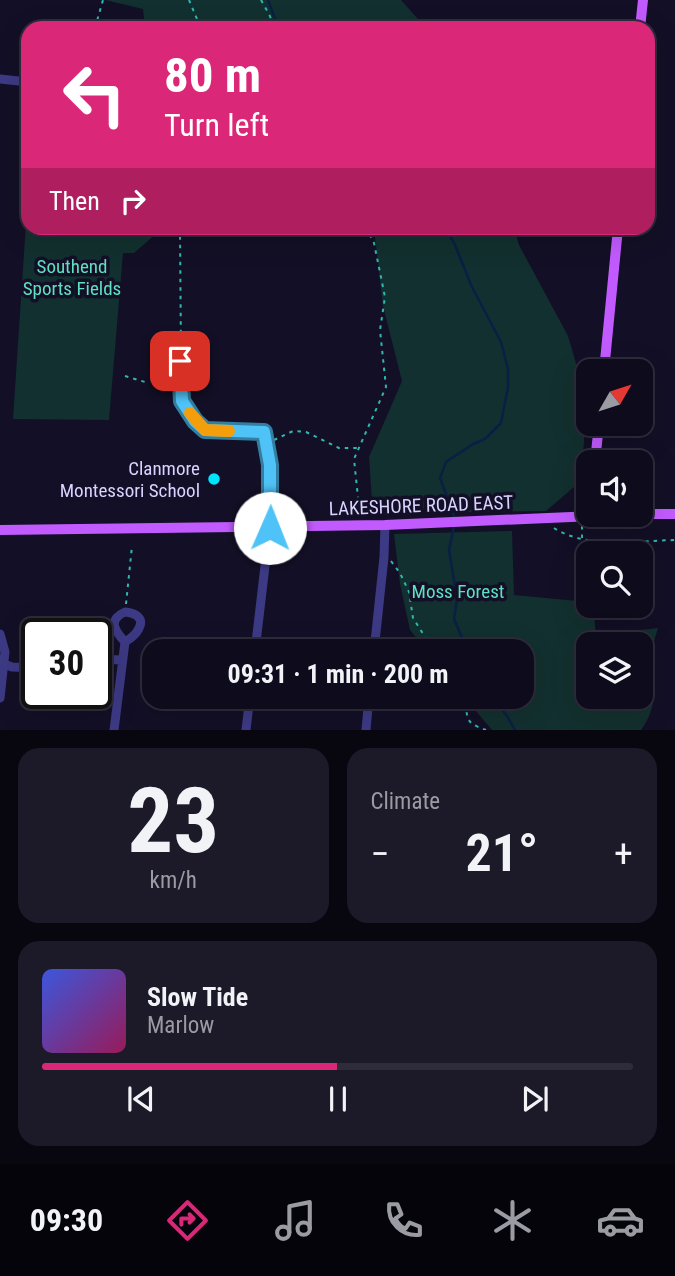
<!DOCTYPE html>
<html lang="en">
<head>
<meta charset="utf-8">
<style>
	body { margin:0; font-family:"Roboto Condensed",sans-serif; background:#1c1929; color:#f1f3f6; height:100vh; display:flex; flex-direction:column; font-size:26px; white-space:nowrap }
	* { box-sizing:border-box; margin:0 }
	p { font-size:23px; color:#9b9ba3 }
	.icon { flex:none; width:38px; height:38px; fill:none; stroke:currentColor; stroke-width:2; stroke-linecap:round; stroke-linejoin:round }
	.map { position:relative; height:730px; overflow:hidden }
	.panel { display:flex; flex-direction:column; gap:18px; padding:18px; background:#08060f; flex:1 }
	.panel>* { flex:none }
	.hud { position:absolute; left:21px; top:21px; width:634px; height:214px; border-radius:21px; box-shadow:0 7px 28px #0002,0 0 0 2px #2e2b3b; background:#db2777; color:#fff; overflow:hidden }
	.needle { width:46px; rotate:51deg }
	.controls { position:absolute; left:576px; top:359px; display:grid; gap:14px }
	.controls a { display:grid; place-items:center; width:77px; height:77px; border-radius:14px; background:#0e0b1c; box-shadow:0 7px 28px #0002,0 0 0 2px #2e2b3b; font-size:35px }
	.speed { position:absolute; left:21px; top:618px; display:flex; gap:14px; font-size:35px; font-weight:700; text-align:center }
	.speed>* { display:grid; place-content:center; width:91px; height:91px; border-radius:50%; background:#0e0b1c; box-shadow:0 7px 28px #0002,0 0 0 2px #2e2b3b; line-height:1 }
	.speed .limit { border:4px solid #111; border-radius:10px; background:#fff; color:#111 }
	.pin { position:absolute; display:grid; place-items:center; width:60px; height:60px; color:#fff; margin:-30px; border-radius:14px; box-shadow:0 4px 10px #0006 }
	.me { position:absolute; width:77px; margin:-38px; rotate:1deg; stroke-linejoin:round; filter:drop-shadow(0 0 5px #0008) }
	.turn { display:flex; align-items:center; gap:24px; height:147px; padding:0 28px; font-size:32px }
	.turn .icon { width:91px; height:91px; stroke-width:2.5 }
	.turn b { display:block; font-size:49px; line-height:60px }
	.then { display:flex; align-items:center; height:66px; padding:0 28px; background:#0003; gap:14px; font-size:26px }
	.big { font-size:52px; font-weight:700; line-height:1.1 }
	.panel .tile { flex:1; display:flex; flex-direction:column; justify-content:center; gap:10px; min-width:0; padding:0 24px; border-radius:21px; background:#1c1929 }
	.panel .dial { align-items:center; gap:0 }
	.dial b { font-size:91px; line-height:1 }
	.song { display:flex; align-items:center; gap:21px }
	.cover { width:84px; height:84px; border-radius:10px; background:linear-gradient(135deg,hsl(230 70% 55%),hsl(330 70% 35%)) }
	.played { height:7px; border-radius:4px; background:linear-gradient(90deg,#db2777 50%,#2e2b3b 50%) }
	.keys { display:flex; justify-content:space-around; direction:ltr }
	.heat { display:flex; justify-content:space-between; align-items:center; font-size:38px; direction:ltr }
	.panel .tiles { flex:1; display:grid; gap:18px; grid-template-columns:1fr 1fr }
	.tile:last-child { grid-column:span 2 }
	.trip { position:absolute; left:142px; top:639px; width:392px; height:70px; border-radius:21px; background:#0e0b1c; box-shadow:0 7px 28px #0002,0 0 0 2px #2e2b3b; font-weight:700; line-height:70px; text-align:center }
	.dock { display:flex; height:112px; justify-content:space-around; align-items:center; background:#06040b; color:#9b9ba3 }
	.dock .icon { width:49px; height:49px }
	.dock .current { color:#db2777 }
	.dock b { font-size:32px; color:#f1f3f6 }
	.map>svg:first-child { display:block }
</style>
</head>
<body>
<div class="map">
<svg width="675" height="730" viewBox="0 0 675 730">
	<rect width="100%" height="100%" fill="#130f26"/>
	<path fill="#12302f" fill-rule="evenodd" d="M105,0H401L426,28H145L143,9Z
		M28,193V228H163L134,253H123L109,420L13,419Z
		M374,228H514L519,245L568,336L587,401L581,481L546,511L401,513L373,515L369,457L402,381L383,306Z
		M512,531L514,595L588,602V606H593L596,635L658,628C655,638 651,650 651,660C650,690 661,701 641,730H492L464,697L522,696V651H427L410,630L400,584L394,534ZM640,644V696H588V644Z"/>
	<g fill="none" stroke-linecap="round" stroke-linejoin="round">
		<path stroke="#0a1f44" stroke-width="2.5" d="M268,0L275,19L284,28
			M446,228L455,245L472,287L501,342L508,369V387L501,423L485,439L473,444L446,462L440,478L455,519
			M454,526L449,550L457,599L454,619L468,651
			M491,696L507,716L515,730"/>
		<path stroke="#2fb8b0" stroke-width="2" stroke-dasharray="3.5 5" stroke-linecap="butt" d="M189,0L197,19L204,28
			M261,0L269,14L275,28
			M95,28L103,0
			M181,228L180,231L181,353
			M125,376L145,382
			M274,440L293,431L306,432L339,448H357
			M360,517L354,459L386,387L380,330L385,297L374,243L366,228
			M554,528C586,549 638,541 675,540
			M582,538V526
			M391,561L400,573L409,592L413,618L434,651
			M126,604L132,546
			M461,696C472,718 460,721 486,730"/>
		<path stroke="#3d3a85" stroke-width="9" d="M0,79L28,82
			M180,361L182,401L195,421L205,430L264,432L270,465L271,515L255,651
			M125,612C151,615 140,633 125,642C115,631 107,620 125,612Z
			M0,634L5,652L0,698
			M374,651L384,557L385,525
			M96,659L122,660
			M4,664L12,667L37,668
			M114,730L125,642
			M246,730L250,696
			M366,730L369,696"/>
		<path stroke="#c25bff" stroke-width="10" d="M640,28L643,0
			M604,371L618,228
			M595,462L599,424
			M640,514H675
			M0,530L385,525L640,514"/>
	</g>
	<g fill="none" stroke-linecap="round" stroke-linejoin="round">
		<g stroke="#337fa1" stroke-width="18">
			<path id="route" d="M180,361L182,401L195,421L205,430L264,432L270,465V528"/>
		</g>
		<use href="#route" stroke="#4fc3f7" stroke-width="12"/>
		<path stroke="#f59e0b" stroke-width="12" d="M190,413L205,430L229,431"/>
	</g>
	<circle fill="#00e5ff" stroke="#130f26" stroke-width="2.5" cx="214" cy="479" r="7"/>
	<g text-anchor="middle" stroke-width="7" stroke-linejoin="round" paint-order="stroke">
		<g font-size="19" fill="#5fe0c0" stroke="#130f26">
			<text x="72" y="273">Southend<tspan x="72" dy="22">Sports Fields</tspan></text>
			<text x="458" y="598">Moss Forest</text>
		</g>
		<g font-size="19" fill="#d9d4ff" stroke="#130f26" text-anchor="end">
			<text x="200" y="475">Clanmore<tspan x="200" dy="22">Montessori School</tspan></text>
		</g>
		<g font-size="19" fill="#d9d4ff" stroke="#130f26">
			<text transform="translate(421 505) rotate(-2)" y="7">LAKESHORE ROAD EAST</text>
		</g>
	</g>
</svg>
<div class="controls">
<a><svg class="needle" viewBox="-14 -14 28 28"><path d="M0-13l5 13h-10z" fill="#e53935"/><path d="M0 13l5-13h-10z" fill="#9b9ba3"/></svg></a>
<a><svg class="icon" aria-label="sound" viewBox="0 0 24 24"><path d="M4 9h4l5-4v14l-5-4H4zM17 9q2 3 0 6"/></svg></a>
<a><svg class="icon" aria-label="search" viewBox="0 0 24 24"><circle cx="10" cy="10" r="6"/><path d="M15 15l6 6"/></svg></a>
<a><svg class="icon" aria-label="layers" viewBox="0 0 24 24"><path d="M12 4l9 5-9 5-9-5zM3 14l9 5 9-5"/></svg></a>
</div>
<div class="speed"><div class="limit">30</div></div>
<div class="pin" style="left:180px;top:361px;background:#d93025"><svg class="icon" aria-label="arrive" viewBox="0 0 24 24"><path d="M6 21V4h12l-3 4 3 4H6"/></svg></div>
<svg class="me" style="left:270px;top:528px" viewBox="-20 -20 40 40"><circle r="19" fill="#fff"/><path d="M0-13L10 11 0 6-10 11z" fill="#4fc3f7"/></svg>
<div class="trip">09:31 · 1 min · 200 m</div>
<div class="hud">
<div class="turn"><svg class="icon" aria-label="left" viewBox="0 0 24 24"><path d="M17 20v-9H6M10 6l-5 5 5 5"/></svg><div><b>80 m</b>Turn left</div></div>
<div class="then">Then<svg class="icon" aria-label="right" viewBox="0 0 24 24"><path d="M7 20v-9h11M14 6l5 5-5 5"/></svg></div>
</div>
</div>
<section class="panel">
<div class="tiles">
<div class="tile dial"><b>23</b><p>km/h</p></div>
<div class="tile"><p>Climate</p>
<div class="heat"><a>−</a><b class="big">21°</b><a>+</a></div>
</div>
<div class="tile">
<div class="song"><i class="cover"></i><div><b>Slow Tide</b><p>Marlow</p></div></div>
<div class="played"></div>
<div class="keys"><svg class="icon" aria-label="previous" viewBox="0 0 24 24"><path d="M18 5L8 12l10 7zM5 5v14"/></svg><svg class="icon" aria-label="pause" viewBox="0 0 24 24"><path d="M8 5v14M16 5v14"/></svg><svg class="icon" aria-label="next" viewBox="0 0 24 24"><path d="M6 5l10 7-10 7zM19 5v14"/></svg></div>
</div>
</div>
</section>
<nav class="dock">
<b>09:30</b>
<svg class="icon current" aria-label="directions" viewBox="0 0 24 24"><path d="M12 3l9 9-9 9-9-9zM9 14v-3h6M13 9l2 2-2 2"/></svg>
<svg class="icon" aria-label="music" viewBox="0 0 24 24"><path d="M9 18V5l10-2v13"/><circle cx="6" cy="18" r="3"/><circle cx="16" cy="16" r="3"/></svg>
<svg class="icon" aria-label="phone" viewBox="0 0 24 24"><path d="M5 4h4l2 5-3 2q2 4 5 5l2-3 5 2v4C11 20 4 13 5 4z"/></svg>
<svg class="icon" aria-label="climate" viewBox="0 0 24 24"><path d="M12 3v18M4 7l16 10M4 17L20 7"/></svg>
<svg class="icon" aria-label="car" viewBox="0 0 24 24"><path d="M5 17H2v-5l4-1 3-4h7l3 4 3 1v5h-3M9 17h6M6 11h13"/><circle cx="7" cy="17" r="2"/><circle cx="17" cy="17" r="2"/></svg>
</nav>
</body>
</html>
